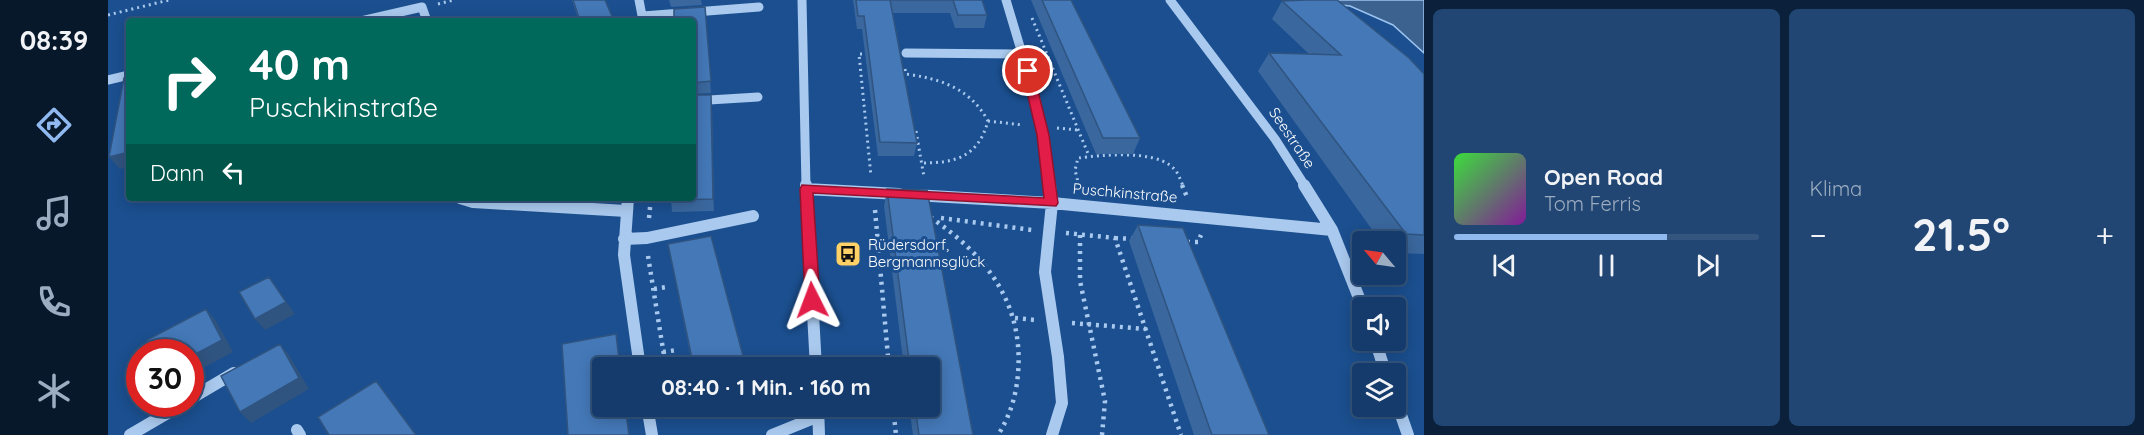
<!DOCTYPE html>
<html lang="de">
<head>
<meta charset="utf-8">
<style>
	body { margin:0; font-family:Quicksand,sans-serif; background:#214673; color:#f1f3f6; height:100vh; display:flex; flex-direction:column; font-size:22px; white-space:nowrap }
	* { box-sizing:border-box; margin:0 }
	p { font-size:20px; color:#9dadc1 }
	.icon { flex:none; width:33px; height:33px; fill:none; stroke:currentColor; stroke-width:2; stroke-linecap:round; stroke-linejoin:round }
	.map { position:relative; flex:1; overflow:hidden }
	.drawer { display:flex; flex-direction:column; gap:9px; padding:9px; background:#0b203b; width:720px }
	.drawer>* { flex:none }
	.hud { position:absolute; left:18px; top:18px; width:570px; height:183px; border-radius:6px; box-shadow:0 3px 15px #0003,0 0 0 2px #33557e; background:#00695c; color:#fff; overflow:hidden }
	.needle { width:39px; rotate:299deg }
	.controls { position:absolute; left:1244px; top:231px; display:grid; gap:12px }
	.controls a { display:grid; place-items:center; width:54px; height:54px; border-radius:6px; background:#143b6b; box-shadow:0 3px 15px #0003,0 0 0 2px #33557e; font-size:30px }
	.speed { position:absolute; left:18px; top:339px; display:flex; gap:12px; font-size:30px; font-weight:700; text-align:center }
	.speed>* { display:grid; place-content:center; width:78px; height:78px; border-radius:50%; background:#143b6b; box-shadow:0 3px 15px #0003,0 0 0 2px #33557e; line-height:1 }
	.speed .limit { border:9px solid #d22; background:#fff; color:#111 }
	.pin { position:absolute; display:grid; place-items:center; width:51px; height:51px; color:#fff; margin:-26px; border:3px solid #fff; border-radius:50%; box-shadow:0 2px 6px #0007 }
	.me { position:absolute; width:66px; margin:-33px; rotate:357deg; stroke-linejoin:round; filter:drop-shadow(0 0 4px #0008) }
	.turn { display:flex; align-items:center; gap:21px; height:126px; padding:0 24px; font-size:27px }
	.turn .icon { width:78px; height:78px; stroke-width:2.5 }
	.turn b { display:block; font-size:42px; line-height:51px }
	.then { display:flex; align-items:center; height:57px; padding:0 24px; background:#0003; gap:12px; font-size:22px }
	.big { font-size:45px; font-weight:700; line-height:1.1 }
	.drawer .widget { flex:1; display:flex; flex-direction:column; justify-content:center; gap:9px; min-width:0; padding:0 21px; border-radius:9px; background:#214673 }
	.song { display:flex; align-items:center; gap:18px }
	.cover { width:72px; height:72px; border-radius:9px; background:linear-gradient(135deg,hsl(120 70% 55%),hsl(290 70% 35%)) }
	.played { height:6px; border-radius:3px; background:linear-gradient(90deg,#90b9f0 70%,#33557e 70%) }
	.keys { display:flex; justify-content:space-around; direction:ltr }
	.heat { display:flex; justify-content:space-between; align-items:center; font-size:33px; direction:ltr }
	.drawer .tiles { flex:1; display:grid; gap:9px; grid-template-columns:repeat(2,1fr) }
	.trip { position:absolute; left:484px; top:357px; width:348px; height:60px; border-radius:6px; background:#143b6b; box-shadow:0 3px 15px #0003,0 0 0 2px #33557e; font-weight:700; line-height:60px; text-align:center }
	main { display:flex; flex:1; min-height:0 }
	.tab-bar { display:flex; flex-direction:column; width:108px; justify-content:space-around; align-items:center; background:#08182b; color:#9dadc1 }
	.tab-bar .icon { width:42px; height:42px }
	.tab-bar .on { color:#90b9f0 }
	.tab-bar b { font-size:27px; color:#f1f3f6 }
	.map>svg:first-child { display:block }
</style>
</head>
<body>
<main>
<nav class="tab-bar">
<b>08:39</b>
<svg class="icon on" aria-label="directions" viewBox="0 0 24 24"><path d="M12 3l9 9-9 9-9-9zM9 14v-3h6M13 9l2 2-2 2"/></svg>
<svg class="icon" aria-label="music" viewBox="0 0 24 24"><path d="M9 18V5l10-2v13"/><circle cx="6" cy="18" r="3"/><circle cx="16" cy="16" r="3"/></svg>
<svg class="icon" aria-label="phone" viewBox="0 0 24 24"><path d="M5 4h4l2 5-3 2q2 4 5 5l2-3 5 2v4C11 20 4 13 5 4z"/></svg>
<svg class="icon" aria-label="climate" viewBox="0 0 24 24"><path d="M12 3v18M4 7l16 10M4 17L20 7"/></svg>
</nav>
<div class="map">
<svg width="1316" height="435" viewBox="0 0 1316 435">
	<rect width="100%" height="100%" fill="#1b4f8f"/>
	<path fill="#3c6290" stroke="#9cc4f0" stroke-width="1.5" d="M1218,0H1316V53L1285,25L1242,6L1223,4Z"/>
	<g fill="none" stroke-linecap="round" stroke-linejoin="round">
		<path stroke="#a9c9ee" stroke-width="3" stroke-dasharray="2 4" stroke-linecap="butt" d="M330,4L346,0
			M0,15L61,0
			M924,18L981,156
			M760,54H751L763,176
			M797,69L798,74C833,79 862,88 880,121C870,157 848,163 813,163
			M880,121L915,125
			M949,128L970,130
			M808,131L816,177
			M971,186L967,170L970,158C994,155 1043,150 1063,166C1070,171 1072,179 1075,186"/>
		<path stroke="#a9c9ee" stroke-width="4.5" stroke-dasharray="3 5" stroke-linecap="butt" d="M1074,185L1079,197
			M767,210L781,368
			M822,217C878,255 916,303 910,374C908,396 902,416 890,435
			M541,218L543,198
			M833,218L924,230
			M958,233L1007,238L1073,435
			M972,235V281L997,401L994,435
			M1007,238L1026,239
			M1079,242H1090L1093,235
			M540,256L558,368
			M546,289L559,287
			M907,318L927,320
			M964,323L1038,329
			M555,352L569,350
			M785,406L788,435"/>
		<path stroke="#a9c9ee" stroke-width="9" d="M531,0L535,21
			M694,0L698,186
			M898,0L928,100L942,186
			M1062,0L1167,139L1197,186
			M535,16L651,7
			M253,21L314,7L319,21
			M798,53L916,54
			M0,80L21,75
			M585,101L650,97"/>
		<path stroke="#a9c9ee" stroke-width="12" d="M698,185L708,368
			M942,185L944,203L937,272L950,357L954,403L944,435
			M1196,185L1224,230L1255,308
			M698,189L791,194
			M806,195L944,203L1224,230
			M352,198L365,202L518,211
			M520,198L516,255L532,368
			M516,239L539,238L645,216
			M1267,340L1278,374
			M1287,398L1300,435
			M82,399L126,373
			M539,406L544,435
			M710,406L711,435
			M189,430L192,435
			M22,435L75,404
			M664,435L711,416"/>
	</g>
	<path fill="#3a679d" d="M464,0H497L506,21H471Z
		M561,0H593L594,5L563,7Z
		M745,0H874L879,15L876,28H847L842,13H785L809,143L806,156H770L754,29H749Z
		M923,0H963L1032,138L1025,154H988Z
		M1174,1L1316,74V254L1287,253V242H1273L1150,71L1161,53L1201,54L1164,19Z
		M597,7L603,93L585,94V21Z
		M604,107L606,211L564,212L563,200Z
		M779,189L865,435H805L801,406H822V368H796L776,206Z
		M1030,225L1161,435H1086L1021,241Z
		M603,236L638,368H585L560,244Z"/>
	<path fill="#305480" d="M603,95L604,107L606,211L605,199Z
		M21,152V166L12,169L1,157Z
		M161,277L187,314L157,330L147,319Z
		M98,309L108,321L125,352L82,375V357Z
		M172,344L181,355L201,389L143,423L132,412Z
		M517,406H518L522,435H521Z"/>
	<path fill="#4478b7" stroke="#305480" stroke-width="1.5" d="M465,0H497L506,21H472Z
		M748,0H874L879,15H850L845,0H782L809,143L772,142L756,16H750Z
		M934,0H963L1032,138H995Z
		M1198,0H1229L1301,58L1316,74V235L1298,234L1161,53L1233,55L1174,1Z
		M597,7L603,81L585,83V21H566V9Z
		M21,77V152L1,157L16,78Z
		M585,95H603L605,199L563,200V198H585Z
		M779,189L819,190L865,435H811L807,406H822V368H802Z
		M1030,225L1075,228L1161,435H1104Z
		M603,236L638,367L586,368L560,244Z
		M161,277L178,302L147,319L131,292Z
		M98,309L114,340L82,357V352H45L39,340Z
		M508,334L512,368H495V406H517L521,435H460L454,344Z
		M172,344L191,378L132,412L113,376Z
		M268,381L308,435H221L210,417Z"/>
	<path fill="#e11d48" stroke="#92132f" stroke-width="1.5" d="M920,67L925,71L941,135L950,203L948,206L705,193L712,300L710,305H699L697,300L692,189L694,185L936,198L929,135L914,71Z"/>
	<defs>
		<g id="bus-square" transform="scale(1.35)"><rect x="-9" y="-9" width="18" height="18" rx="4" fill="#ffd166" stroke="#1b4f8f"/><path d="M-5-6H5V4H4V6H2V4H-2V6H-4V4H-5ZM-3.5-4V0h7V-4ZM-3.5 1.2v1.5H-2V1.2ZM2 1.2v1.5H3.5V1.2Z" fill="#111"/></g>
	</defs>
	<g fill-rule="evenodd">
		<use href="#bus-square" x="740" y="254"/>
	</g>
	<g text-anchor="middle" stroke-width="6" stroke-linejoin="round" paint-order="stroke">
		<g font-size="15" fill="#fff" stroke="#1b4f8f">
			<text transform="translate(1184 138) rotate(56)" y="5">Seestraße</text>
			<text transform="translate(1017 193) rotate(5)" y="5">Puschkinstraße</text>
		</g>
		<g font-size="15" fill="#fff" stroke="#1b4f8f" text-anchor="start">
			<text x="760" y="250">Rüdersdorf,<tspan x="760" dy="17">Bergmannsglück</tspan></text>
		</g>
	</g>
</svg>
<div class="controls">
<a><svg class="needle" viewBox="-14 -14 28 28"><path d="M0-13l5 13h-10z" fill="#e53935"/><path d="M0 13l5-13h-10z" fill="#9dadc1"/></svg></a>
<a><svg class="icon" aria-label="sound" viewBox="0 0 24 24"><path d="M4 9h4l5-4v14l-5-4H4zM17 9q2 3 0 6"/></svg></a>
<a><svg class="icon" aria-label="layers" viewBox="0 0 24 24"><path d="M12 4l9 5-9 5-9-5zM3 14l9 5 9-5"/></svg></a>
</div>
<div class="speed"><div class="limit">30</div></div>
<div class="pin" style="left:920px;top:71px;background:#d93025"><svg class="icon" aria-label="arrive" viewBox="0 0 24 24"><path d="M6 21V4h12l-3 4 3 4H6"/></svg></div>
<svg class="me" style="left:704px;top:300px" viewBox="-20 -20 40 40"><path d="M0-17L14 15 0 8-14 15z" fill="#e11d48" stroke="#fff" stroke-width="4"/></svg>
<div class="trip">08:40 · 1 Min. · 160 m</div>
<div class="hud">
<div class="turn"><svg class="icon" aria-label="right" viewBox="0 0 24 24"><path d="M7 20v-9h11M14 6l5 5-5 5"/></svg><div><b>40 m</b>Puschkinstraße</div></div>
<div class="then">Dann<svg class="icon" aria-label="left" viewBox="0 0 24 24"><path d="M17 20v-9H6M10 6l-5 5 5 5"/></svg></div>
</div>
</div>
<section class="drawer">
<div class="tiles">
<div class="widget">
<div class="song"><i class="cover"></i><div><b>Open Road</b><p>Tom Ferris</p></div></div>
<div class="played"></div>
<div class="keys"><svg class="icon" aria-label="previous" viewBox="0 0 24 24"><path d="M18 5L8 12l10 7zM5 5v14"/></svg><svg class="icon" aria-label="pause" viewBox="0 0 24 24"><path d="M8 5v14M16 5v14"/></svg><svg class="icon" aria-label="next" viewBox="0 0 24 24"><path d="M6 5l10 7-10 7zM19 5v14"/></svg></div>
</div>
<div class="widget"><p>Klima</p>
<div class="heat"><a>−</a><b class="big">21.5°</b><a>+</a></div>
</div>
</div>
</section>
</main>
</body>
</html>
